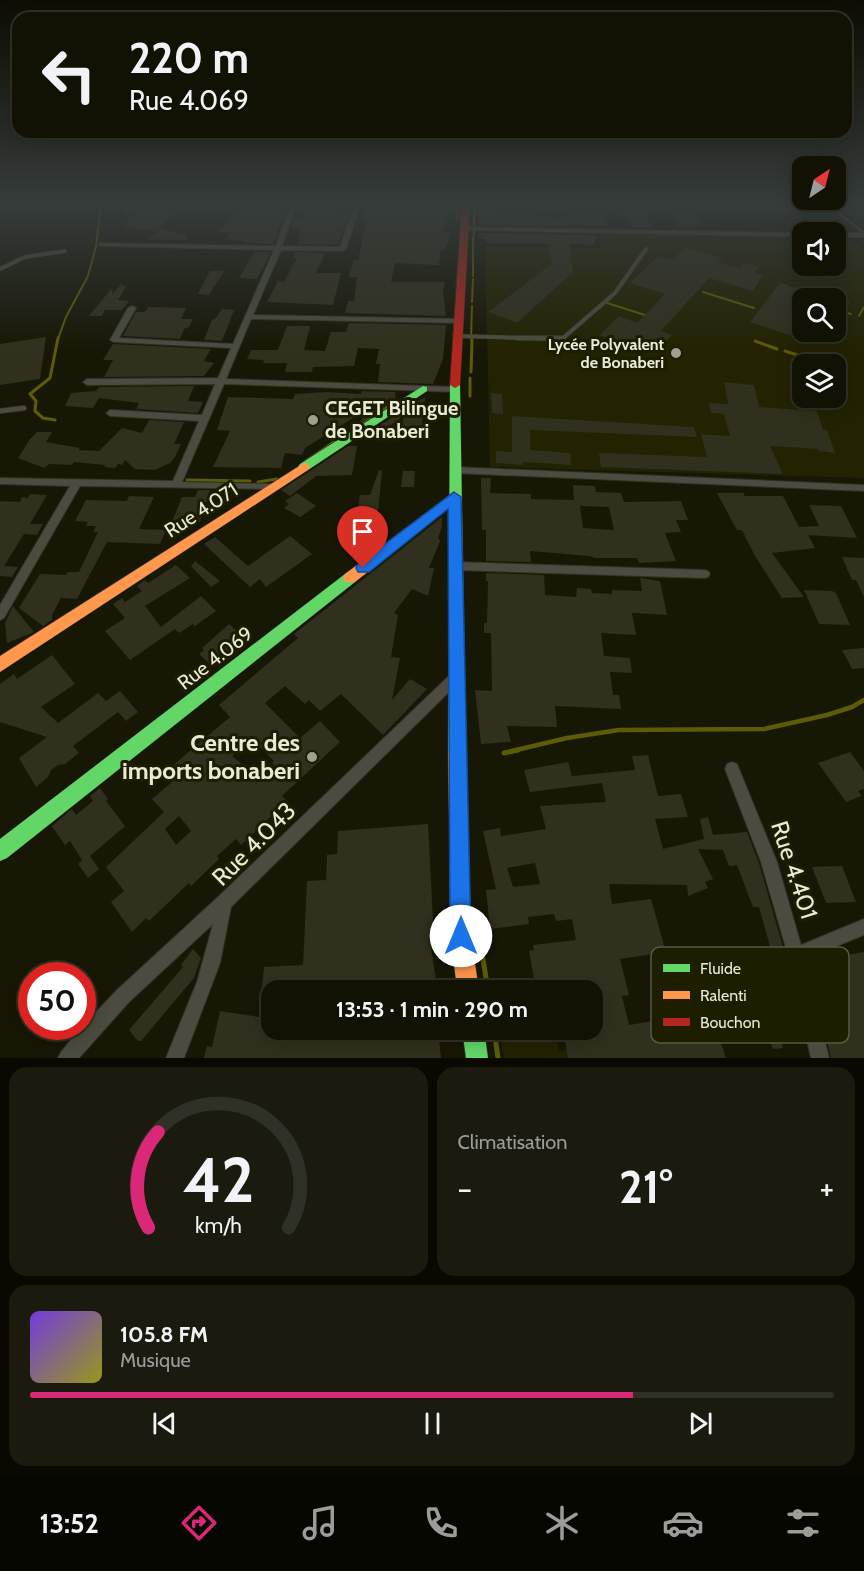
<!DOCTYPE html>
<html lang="fr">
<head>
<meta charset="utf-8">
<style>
	body { margin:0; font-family:Cabin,sans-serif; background:#1a1a0e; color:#f1f3f6; height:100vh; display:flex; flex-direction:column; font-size:22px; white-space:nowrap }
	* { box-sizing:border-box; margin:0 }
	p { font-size:20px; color:#9c9d9a }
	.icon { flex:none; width:33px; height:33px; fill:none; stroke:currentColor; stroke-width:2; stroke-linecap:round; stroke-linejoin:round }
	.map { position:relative; height:1058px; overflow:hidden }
	.side { display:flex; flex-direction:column; gap:9px; padding:9px; background:#090902; flex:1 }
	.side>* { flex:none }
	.hud { position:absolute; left:12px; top:12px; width:840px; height:126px; border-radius:18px; box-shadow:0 3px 15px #0003,0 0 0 2px #303126; background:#111104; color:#f1f3f6; overflow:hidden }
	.needle { width:39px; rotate:35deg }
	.buttons { position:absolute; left:792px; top:156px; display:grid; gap:12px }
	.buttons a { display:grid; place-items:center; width:54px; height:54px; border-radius:12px; background:#111104; box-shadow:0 3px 15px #0003,0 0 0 2px #303126; font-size:30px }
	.speed { position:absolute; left:18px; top:962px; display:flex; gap:12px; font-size:30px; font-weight:700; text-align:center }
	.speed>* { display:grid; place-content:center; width:78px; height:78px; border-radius:50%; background:#111104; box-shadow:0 3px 15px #0003,0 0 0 2px #303126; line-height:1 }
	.speed .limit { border:9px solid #d22; background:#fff; color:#111 }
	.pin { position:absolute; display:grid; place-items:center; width:51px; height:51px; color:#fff; margin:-62px -26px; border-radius:50% 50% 50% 0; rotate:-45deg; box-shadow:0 0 6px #0007 }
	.pin .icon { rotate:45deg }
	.me { position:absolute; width:66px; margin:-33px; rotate:0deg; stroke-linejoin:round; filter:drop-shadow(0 0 4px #0008) }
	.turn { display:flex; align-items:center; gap:21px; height:126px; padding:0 18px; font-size:27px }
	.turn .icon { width:78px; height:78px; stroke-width:2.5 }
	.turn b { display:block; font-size:42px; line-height:51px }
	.big { font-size:45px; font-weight:700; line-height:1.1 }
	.side .widget { flex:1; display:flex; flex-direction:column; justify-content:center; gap:9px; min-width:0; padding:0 21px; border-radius:18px; background:#1a1a0e }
	.side .dial { align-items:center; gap:0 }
	.dial svg { height:156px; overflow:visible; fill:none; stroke:#303126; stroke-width:7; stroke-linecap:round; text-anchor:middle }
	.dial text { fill:#f1f3f6; stroke:none }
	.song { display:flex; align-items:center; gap:18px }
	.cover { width:72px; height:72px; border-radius:9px; background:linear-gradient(135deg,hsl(260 70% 55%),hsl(60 70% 35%)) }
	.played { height:6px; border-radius:3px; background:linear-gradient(90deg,#db2777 75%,#303126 75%) }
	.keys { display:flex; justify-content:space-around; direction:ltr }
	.heat { display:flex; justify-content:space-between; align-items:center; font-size:33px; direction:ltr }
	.side .tiles { flex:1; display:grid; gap:9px; grid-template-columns:1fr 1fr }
	.widget:last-child { grid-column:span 2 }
	.trip { position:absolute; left:261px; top:980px; width:342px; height:60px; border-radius:18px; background:#111104; box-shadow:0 3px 15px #0003,0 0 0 2px #303126; font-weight:700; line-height:60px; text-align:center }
	.tab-bar { display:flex; height:96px; justify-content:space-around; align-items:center; background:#070702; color:#9c9d9a }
	.tab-bar .icon { width:42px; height:42px }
	.tab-bar .current { color:#db2777 }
	.tab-bar b { font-size:27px; color:#f1f3f6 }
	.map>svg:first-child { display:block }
</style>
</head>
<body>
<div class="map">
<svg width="864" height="1058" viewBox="0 0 864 1058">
	<rect width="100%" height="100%" fill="#171706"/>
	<path fill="#232201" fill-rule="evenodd" d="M597,234L802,239V266H836V240H851L864,250V478L490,467L485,246L600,248ZM802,298H836V332H802ZM802,364H836V398H802Z
		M499,1029H555L559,1051L576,1048L583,1058H504Z"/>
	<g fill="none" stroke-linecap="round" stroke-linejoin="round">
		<path stroke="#5d5b06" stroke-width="2" d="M474,205V228
			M832,208L864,233
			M457,218L458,203
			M473,240L474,231
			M473,240V276
			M703,292L754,308
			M472,302L473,279
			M607,303L645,315
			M836,310L851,314
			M859,316L864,307
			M829,332L840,335L847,323L843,322
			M58,339L66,317L88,276L96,246L101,203
			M471,339L472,306"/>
		<path stroke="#5d5b06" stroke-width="3" d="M755,341L777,349
			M785,351L825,364
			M471,372L472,338
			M470,378V396
			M35,411L36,401L30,394L50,378L58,338
			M35,411L43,418L55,420
			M351,432L388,407
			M306,461L343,436
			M187,480L250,481
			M258,482L277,479"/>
		<path stroke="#5d5b06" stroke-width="4.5" d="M512,751L567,738L619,730L764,729L827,715L852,707L864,700"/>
		<path stroke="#5d5b06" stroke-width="5" d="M504,753L518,750
			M480,941L488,990
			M494,1029L498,1058"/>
	</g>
	<path fill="#31301e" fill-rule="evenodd" d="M142,203L174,206L173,210H176L157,231L123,228L129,223L124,222L135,215L128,214Z
		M242,203H288L274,244L247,243L242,241L226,239L232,232H218Z
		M308,203L341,204L339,212H344V216H348L338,244H298L301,228H291L294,218H303Z
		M370,203H389L388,206L412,208L413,203L452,205L443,232H449L448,243L444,250H441L439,265L395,263L391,282H445L443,291L446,316L345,313L348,301H354L357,277H349L354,260H358L367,220H364L366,210Z
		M478,209L531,210L536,211L537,217L567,218L566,211L603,212L609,226L478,225Z
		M618,211H648V219L651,227H632L629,219H622Z
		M671,212L699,213L702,223H696L698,226H677Z
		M160,229L187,235V240L147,239Z
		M478,233L596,235L597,239H594L595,245L569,244L573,272L517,323L488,312L552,264L548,244L487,243L485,239L478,238Z
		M685,248L722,258L718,262L740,268L744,263L759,267L755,272L763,275L753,291L709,278L661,331L672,335L654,354L600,335L619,316L637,323L665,294L630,283L658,256L672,260Z
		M254,252H271L257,279L239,278Z
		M295,252L325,253L316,273H341L333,305L267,302L278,281L284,282L297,258H293Z
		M210,271H224L209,295L198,294Z
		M780,283L823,296L822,298H802V339L750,322Z
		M121,284L126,287L118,300L129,301L122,310H105L102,316H89L111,289L113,291L112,295Z
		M836,298L850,302L836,328Z
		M148,307L186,308L181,319H193L189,327L184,329L180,339L123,336L136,312H145Z
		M222,309L234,310L222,341L204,340L212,320L216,318Z
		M349,323L446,325L443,359L433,384L378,382L380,364H376L379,349L358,348L354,366L313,367L312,372H285L287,363H263L264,360L247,359L251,350H278L287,326H310L304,350L325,351L331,332H346Z
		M46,337L40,379L0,385V344Z
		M113,344L211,349L204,361L214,363L204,376L104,377L113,360H103Z
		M724,382L754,385L759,407L817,411L823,430H827L835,453L818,451V449L770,446L783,474L601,467L599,453L707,457L701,434L730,436L724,414L711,413L709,403L728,404Z
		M194,386L188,401L203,402L198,413L136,409L139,403L99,398L93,408L65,406L71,393L96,391L99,387Z
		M362,391L395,392L396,400L358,425L369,408L305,448L302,455L285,453L281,468L213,467L230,431L217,430L228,397L293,399L295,394L327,392L361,394Z
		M491,393L502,394L503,414L492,413Z
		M425,397L421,435L410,439L399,438L404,416L369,440L361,437Z
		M512,416L694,427L697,437L530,430V450L570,453L571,465L523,462V465L496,463V451L512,452Z
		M149,420L184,422L174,444H181L175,457L170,463L155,470L135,469L125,460L122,465L118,464L115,468L104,467L105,465L74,462L72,465L49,464L44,468L18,458L30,439L37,432H52L46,442L80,448L78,450L99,451L122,428L142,433Z
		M348,446H357L352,475L316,476L290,496L281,490Z
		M379,470L382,471L377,522H373L368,533L354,531L360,495H370Z
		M403,471H415L414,487H401Z
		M481,478H491L490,493L531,494V499L574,500L573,485L595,486L596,492L621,493L624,502L681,501L688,520H676L681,532L665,533L676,561L639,563L637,558H595L589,556L530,551L531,562L486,561V530H482ZM580,506L609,507L614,530L583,528Z
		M198,490H210L200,522H172L182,497H195Z
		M297,493L316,506L300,517L284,508L289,504L285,501Z
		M717,493H743L745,496H783L799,527L819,526L809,505L841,506L857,538L808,535L815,548L772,553L804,597L782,598L755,556L742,530H737L732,521Z
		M30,494L47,495L30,524H43L37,535L24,534L4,566L18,567L12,577L0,576V501L20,502L22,497L28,498Z
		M129,496L154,497L139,529L166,530L160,544L107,542L77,599L61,598L52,615V620L43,626L19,608L40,574L66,575L68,572H79L98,532H93L96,526H86L88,522L75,521L86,500L127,501Z
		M442,517V526L438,538L440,541L429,568H434L428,596L412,589L394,613L398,615L391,657L400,658L392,700L410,679L427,689L383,735L341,694L320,711L309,700L305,704L285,686L265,703L300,738L320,721L340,742L282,796L287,801L241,845L236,839L217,856L219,859L191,886L189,883L149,921L146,918L132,932L111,902L124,891L106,867L164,812L152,799L179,776L171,767L230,717L219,705L298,638L294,634ZM252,739L274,761L272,763L284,775L263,782L232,756ZM179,816L191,831L176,845L165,829Z
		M290,536L312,554L266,587L260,579L250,587L204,544L215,537L248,566Z
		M842,557L864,558V597L856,580H852Z
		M195,561L220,581L211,587L191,566Z
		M176,565L190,578L145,606L161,627L201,596L216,611L195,626L193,624L179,633L175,629L130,660L105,631L125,618L113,604L122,598L125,602L142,591L137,586L145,580L148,583Z
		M486,573L544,575L545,595L576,597L577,588L591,589L592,593L612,594V590L642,591L640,578L660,581L667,615L632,613L636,635L601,633L604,656L630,658L632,673L610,672L613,695H619L621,709L555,706L557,727L507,726L511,742L481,744L475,690L492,691L491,633H484V623H487L488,581H486Z
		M804,590L832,591L836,593L850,625L819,624Z
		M13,606L34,632L7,643L5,623Z
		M229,624L246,639L225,655L222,652L209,663L199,654L204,650L202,648Z
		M864,648V668L852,669L842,650Z
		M52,655L75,684L41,707L58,723L98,693L106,701L120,691L138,712L126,721L118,712L73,746L79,753L65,764L58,765L51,770L48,777L36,787L19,758L47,737L0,722V684L14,674L17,679Z
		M850,752L864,771V789L858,791L862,796L846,802L818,763Z
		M648,755L658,796L681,794L688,817L655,819L663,849L704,839L700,819L708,817L713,835L747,832L759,863L783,947L770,946L759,907H753L737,865L729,866L723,850L698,849L713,879L705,882L708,888L688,896L687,885L609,884L612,904L651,899L666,952L620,959L629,995L622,996L629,1025L696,1014L679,957L719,951L740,1013L771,1008L780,1032H778L783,1048L773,1049L769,1039L741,1044L740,1040L721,1043L726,1058H568L563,1029H592V990H536L529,951L534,950L533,945L576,940L572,919L556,921L554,914L528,917L529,924L490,929L486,890L496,889L483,831L500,828L501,836L546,829L540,806L606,802L602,783L530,792L524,770L568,762L572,776L635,770L632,756ZM535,863L540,884L513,887L507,868Z
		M100,788L108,799L106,801L125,826L90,856L99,869L88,878L78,864L82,860L70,841L65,845L52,826L72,809L76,815L93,801L90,796Z
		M428,824L434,940L430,941L436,980L434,981L435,990H272V1029H438L441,1058H204L207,1046L212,1047L220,1011L259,1017L264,967L303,965L307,881L326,880L327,855L337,854L338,831Z
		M842,866L856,902L826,903L812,867Z
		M193,949L201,958L194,978L141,1041H138L129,1030L183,967L181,965Z
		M864,952V1058H831L812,976H819L817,965H821L820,960Z"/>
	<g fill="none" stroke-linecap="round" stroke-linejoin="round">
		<g stroke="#303026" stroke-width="4.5">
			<path id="lane-far1" d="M0,269L25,257L65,251
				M458,336L562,339L615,293L646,249"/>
		</g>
		<g stroke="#303026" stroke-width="6">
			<path id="lane" d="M517,338H564
				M0,411L24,408"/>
		</g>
		<g stroke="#303026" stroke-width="2">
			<path id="street" d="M133,203H140L127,212H123V210Z
				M291,203H297L282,246L340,247L355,203H361L346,249L341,251L281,250L253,315L459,319L463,321L459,323L251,319L226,379L455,387L458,388V392L224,384L182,482L271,484L275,485L276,487L275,489L80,486L4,618L0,620V605L70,486L0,484V478L173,481L199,421L110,416L106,413L110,410L202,415L215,384L87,385L83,382L87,379L218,378L231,348L114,342L110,340L128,308L132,306L136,308L119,338L233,344L274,250L101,246L99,245V243L276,246Z
				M464,203L785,207L832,203H858L855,205L785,211L466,206Z
				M465,227L802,233V237L463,230V228Z
				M836,233H864V237H836Z
				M455,467L864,485V491L455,473L450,470Z
				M455,562L704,570L708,571L710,574L708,577L704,578L455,570L451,569L449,566L451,563Z
				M456,671L460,673L462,677L460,681L231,907L220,963L184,1058H166L197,982L213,924L129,1002L79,1058H58L61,1052L79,1030L117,990L218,897L452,673Z
				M732,762L737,764L777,862L801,945L864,919V935L805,959L829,1058H811L788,955L761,862L725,769L727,764Z"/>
		</g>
		<g stroke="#303026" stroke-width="1">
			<path id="fast" d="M455,382L460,385L466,752L463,758L457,760L451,758L448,752L450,385Z
				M423,386L427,387V391L308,470H300L298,467L300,464Z
				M350,572L355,574L357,578L355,582L7,858L0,861V839L345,574Z
				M462,1029H484L488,1058H466Z"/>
		</g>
		<g stroke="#303026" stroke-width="1">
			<path id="slow" d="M304,463L308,464L310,467L308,470L0,672V656Z
				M454,492L459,494L460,497L459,500L355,582H345L343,578L345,574Z
				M457,744L463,746L466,752L471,937L479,990H457L451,937L448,752L451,746Z"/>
		</g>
		<g stroke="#303026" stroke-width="1">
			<path id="jam" d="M462,203H470L460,385L455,388L450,385Z"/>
		</g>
		<use href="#lane-far1" stroke="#4b4c3f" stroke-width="4"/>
		<use href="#lane" stroke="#4b4c3f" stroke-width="4.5"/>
		<use href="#street" fill="#4b4c3f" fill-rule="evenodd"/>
		<use href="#fast" fill="#63d668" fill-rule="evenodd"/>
		<use href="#slow" fill="#ff974d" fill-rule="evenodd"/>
		<use href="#jam" fill="#b3261e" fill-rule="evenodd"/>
	</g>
	<linearGradient id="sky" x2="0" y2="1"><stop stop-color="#0d0d03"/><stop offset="0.58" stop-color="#363c3b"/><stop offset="1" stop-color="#363c3b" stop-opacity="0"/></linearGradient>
	<rect width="864" height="351" fill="url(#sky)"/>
	<path fill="#1a73e8" stroke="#114b97" stroke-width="1.5" d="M454,492L461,497L471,936L468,944L461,947L453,944L450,936L448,509L369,572H358L356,568L358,564Z"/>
	<g fill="#a0a08e" stroke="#1d1d00" stroke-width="2">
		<circle cx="676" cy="353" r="6"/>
		<circle cx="313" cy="420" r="6"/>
		<circle cx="312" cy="757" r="6"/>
	</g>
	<g text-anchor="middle" stroke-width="6" stroke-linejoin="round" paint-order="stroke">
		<g font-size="16" font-weight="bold" fill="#e9ead8" stroke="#1d1d00" text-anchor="end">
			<text x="664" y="350">Lycée Polyvalent<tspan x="664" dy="18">de Bonaberi</tspan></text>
		</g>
		<g font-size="20" font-weight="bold" fill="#e9ead8" stroke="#1d1d00" text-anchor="start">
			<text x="325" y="415">CEGET Bilingue<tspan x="325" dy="23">de Bonaberi</tspan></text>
		</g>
		<g font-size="20" fill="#e9ead8" stroke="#1d1d00">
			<text transform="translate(201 510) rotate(-33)" y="7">Rue 4.071</text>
			<text transform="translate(215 658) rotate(-38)" y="7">Rue 4.069</text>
		</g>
		<g font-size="24" font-weight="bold" fill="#e9ead8" stroke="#1d1d00" text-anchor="end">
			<text x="300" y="751">Centre des<tspan x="300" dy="28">imports bonaberi</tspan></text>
		</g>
		<g font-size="24" fill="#e9ead8" stroke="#1d1d00">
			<text transform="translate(254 844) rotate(-45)" y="8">Rue 4.043</text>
			<text transform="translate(794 870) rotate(72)" y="8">Rue 4.401</text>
		</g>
	</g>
	<rect x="651" y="947" width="198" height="96" rx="9" fill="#1d1d00" stroke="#5a5a41" stroke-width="1.5"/>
	<rect x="663" y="964" width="27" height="8" fill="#63d668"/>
	<rect x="663" y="991" width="27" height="8" fill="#ff974d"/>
	<rect x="663" y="1018" width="27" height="8" fill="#b3261e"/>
	<g font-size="16" fill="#e9ead8">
		<text x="700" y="974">Fluide</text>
		<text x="700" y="1001">Ralenti</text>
		<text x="700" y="1028">Bouchon</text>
	</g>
</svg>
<div class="buttons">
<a><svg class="needle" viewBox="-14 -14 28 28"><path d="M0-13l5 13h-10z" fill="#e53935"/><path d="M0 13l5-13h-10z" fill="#9c9d9a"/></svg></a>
<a><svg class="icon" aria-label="sound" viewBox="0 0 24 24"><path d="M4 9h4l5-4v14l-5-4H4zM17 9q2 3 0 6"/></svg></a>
<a><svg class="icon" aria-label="search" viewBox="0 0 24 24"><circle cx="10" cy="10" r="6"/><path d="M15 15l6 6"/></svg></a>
<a><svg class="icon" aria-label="layers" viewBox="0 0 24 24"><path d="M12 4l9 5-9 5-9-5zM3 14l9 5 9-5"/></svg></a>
</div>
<div class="speed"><div class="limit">50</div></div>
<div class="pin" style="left:363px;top:568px;background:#d93025"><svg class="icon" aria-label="arrive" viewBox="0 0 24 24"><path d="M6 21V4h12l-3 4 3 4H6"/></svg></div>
<svg class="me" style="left:461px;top:936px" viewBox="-20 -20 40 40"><circle r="19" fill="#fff"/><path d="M0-13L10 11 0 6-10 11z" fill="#1a73e8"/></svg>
<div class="trip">13:53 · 1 min · 290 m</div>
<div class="hud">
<div class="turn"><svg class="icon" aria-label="left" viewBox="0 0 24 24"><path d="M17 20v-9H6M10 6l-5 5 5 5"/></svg><div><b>220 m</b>Rue 4.069</div></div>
</div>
</div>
<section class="side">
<div class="tiles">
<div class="widget dial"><svg viewBox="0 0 100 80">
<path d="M14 69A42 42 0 1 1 86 69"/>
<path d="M14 69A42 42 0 0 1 19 20" stroke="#db2777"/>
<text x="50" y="56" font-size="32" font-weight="700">42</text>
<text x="50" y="72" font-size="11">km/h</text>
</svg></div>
<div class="widget"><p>Climatisation</p>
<div class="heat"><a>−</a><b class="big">21°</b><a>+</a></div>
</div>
<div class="widget">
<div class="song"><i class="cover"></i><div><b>105.8 FM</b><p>Musique</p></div></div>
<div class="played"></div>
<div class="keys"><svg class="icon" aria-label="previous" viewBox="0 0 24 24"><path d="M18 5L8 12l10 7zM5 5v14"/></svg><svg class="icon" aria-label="pause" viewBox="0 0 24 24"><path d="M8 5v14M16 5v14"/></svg><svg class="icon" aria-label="next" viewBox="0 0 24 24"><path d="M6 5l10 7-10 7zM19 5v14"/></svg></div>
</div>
</div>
</section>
<nav class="tab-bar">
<b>13:52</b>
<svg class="icon current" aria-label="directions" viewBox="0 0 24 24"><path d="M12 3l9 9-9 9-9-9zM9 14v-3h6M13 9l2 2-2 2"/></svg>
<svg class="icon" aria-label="music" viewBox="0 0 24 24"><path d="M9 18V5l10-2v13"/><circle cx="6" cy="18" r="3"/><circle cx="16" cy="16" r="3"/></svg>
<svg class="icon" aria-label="phone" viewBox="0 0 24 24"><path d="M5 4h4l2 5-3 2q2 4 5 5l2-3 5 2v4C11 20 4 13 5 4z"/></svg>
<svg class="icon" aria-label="climate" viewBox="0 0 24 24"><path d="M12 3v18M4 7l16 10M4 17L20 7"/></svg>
<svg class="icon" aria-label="car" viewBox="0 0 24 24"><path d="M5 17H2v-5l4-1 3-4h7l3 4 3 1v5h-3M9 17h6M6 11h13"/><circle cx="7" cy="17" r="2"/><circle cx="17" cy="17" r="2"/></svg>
<svg class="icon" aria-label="filters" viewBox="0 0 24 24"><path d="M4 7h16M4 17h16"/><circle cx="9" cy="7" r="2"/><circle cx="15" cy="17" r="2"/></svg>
</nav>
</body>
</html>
